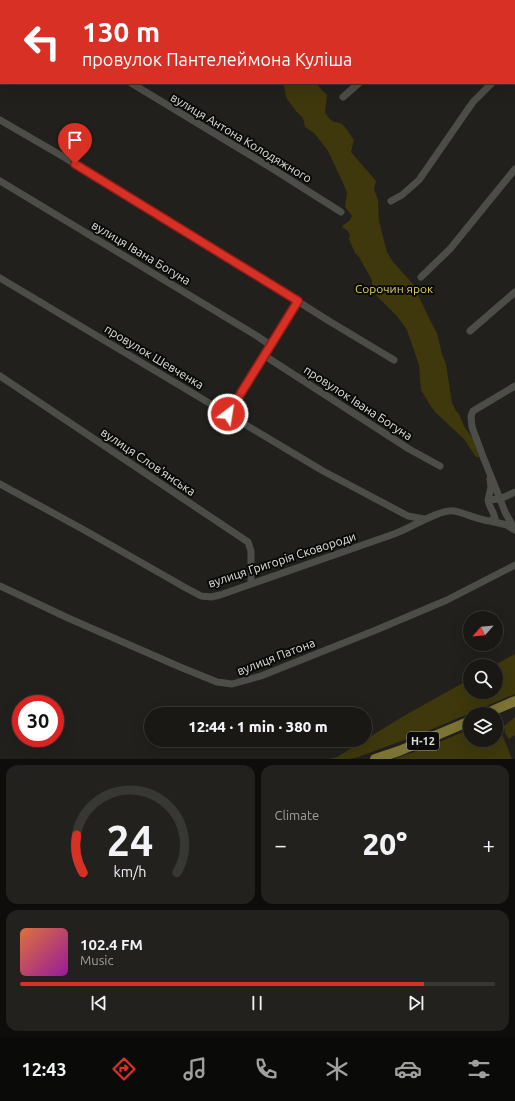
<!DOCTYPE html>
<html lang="en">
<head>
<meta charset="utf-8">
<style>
	body { margin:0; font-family:Ubuntu,sans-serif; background:#22211e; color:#f1f3f6; height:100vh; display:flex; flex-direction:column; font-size:15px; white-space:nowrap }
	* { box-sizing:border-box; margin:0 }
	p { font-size:13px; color:#9fa0a0 }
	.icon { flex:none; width:22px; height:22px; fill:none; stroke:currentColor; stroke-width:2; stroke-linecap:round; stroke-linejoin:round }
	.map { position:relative; height:759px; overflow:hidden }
	.sheet { display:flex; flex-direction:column; gap:6px; padding:6px; background:#0e0d0c; flex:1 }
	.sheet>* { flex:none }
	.guide { position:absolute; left:0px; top:0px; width:515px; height:84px; box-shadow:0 4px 16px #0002,0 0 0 1px #373734; background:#d93025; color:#fff; overflow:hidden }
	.needle { width:26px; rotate:243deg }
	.buttons { position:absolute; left:463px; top:611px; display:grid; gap:8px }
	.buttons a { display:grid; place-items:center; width:40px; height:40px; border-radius:50%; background:#191815; box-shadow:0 4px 16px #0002,0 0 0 1px #373734; font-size:20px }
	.speed { position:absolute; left:12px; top:695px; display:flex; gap:8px; font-size:20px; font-weight:700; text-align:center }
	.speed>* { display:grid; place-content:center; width:52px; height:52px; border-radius:50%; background:#191815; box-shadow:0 4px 16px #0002,0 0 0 1px #373734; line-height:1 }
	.speed .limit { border:6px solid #d22; background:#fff; color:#111 }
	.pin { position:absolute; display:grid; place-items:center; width:34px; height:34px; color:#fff; margin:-41px -17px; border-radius:50% 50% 50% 0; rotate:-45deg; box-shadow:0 0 4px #0007 }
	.pin .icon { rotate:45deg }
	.me { position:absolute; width:44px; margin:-22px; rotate:31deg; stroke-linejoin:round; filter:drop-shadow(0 0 3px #0008) }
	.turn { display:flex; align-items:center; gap:14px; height:84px; padding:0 16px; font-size:18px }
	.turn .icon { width:52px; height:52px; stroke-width:2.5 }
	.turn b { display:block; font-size:28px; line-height:34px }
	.big { font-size:30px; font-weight:800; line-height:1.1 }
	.sheet .widget { flex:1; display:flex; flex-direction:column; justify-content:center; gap:6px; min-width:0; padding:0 14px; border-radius:12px; background:#22211e }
	.sheet .dial { align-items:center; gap:0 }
	.dial svg { height:104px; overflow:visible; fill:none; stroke:#373734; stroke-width:7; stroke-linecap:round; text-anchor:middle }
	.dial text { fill:#f1f3f6; stroke:none }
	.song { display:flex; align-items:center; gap:12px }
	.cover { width:48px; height:48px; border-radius:6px; background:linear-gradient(135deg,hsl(20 70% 55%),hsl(300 70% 35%)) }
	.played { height:4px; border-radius:2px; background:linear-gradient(90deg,#d93025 85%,#373734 85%) }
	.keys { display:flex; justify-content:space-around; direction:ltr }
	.heat { display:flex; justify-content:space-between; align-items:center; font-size:22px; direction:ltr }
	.sheet .tiles { flex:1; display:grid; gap:6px; grid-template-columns:1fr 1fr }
	.widget:last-child { grid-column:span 2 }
	.trip { position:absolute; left:144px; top:707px; width:228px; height:40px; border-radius:20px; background:#191815; box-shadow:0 4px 16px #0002,0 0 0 1px #373734; font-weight:800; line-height:40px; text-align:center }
	.menu { display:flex; height:64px; justify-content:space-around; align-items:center; background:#0a0a08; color:#9fa0a0 }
	.menu .icon { width:28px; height:28px }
	.menu .on { color:#d93025 }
	.menu b { font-size:18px; color:#f1f3f6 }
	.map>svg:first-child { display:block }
</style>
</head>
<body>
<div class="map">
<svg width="515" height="759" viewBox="0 0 515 759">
	<rect width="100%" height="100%" fill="#21201c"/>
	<path fill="#3e380c" d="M283,83H317L320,88L327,95L325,112C327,116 330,120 334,122C338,123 341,122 345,127C349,131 350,136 354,140L351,152L376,181L374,189L378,200L379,221L387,252L393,262L413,284L429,318L437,333L442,354L446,364L452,403L456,411L459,414L464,426L473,439L479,457H476L464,439L435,412L430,405L421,390L419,365L407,330L397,316L377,296L372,285V280L359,257L355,253L349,239L350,235L347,230L343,228L342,226L350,220L352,216L345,207L347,193L344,185L328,151L315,134L305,127L303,118L296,111L287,99Z
		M515,654V694L423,733L358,757L349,759H329L337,757L402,717L470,679V692H496V666H493Z
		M515,717V735L509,739L505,733L504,726Z
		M496,719L512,759H394L428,747L470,729V740H496Z"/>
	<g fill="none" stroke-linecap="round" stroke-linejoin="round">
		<path stroke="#4d4d48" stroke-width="7" d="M148,0L149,1
			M27,1L28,0
			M452,1L453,0
			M0,38L1,36
			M514,63L515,62
			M131,83L273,169L341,212
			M343,97L359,83
			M0,120L62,156L204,242L329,321L394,360
			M0,181L257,336L270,345
			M391,201L402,195L419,180L473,102L492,83
			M421,277L450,249L515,169
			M0,278L323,471L408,516L424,519
			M470,331L515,292
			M265,356L409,449L440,466
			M0,376L248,542L251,551V583
			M228,414L298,301
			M0,484L86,531L186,588L201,596L211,597L220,595L394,534C409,529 439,509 454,511C466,513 477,520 490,521L495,518C494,512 489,507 488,500L500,499L515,492
			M488,500L491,487L490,479
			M490,521L507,525L513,529
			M515,530L505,512L500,499L482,454L472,427L471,416L473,411L515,386
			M0,586L68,618L180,667L217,682L232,684L261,676L376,630L447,600L515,565"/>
		<path stroke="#7b7434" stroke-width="10" d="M485,714L515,701
			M375,759L399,751L470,721"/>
	</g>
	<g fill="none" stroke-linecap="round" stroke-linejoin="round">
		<g stroke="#8d1f18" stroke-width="10">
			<path id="route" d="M75,164L298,301L228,414"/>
		</g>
		<use href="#route" stroke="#d93025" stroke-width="7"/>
	</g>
	<g text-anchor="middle" stroke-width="4" stroke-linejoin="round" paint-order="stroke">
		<rect fill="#0a0a08" stroke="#a0a09e" stroke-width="1" x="407" y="732" width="32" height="18" rx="3"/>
		<g font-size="11" font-weight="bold" fill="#e1e1de">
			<text x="423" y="745">Н-12</text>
		</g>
		<g font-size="12" fill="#e1e1de" stroke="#0a0a08">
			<text transform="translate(241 138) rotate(31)" y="4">вулиця Антона Колодяжного</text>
			<text transform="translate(141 253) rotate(31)" y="4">вулиця Івана Богуна</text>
			<text transform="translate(154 357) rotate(31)" y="4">провулок Шевченка</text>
			<text transform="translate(358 403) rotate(33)" y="4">провулок Івана Богуна</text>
			<text transform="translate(148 462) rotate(34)" y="4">вулиця Слов'янська</text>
			<text transform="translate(282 560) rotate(-18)" y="4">вулиця Григорія Сковороди</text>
			<text transform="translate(276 657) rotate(-21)" y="4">вулиця Патона</text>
		</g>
		<g font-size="12" fill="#e1d36a" stroke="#0a0a08">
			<text x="394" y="293">Сорочин ярок</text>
		</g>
	</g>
</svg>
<div class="buttons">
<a><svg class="needle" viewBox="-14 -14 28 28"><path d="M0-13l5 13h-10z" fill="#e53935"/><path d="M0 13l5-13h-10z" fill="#9fa0a0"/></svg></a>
<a><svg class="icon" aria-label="search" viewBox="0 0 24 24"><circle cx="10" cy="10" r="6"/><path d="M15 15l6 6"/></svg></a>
<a><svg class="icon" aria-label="layers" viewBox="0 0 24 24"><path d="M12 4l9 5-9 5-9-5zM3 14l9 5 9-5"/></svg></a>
</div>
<div class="speed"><div class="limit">30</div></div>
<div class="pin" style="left:75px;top:164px;background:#d93025"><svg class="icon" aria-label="arrive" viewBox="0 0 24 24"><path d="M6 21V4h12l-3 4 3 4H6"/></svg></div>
<svg class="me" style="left:228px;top:414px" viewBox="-20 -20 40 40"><circle r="17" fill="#d93025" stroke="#fff" stroke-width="3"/><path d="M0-11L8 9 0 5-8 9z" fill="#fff"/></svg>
<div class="trip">12:44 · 1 min · 380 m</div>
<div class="guide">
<div class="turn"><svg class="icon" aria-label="left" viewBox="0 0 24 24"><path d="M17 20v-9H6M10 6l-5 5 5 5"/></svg><div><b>130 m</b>провулок Пантелеймона Куліша</div></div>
</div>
</div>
<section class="sheet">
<div class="tiles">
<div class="widget dial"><svg viewBox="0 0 100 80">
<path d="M14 69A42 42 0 1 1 86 69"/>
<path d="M14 69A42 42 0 0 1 9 40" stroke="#d93025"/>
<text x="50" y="56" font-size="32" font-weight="700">24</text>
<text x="50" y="72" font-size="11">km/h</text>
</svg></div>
<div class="widget"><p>Climate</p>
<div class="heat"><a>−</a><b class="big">20°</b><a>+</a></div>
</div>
<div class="widget">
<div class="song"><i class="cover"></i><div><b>102.4 FM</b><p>Music</p></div></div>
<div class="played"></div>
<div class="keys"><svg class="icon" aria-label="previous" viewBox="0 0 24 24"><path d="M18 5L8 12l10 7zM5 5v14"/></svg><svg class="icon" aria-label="pause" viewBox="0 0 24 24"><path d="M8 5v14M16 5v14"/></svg><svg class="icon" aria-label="next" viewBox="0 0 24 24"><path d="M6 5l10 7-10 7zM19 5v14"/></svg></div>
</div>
</div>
</section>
<nav class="menu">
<b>12:43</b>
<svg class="icon on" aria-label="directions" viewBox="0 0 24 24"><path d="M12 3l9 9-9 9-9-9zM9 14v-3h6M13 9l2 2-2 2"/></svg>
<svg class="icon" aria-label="music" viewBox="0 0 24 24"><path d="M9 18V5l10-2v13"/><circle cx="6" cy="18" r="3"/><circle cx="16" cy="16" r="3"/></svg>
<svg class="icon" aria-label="phone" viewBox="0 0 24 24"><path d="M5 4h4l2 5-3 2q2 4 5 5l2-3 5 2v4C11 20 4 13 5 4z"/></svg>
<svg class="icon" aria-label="climate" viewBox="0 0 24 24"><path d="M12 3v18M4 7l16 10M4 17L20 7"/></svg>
<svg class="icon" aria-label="car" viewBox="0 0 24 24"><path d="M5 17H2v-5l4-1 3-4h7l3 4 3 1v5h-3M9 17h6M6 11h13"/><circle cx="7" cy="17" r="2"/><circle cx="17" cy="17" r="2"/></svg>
<svg class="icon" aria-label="filters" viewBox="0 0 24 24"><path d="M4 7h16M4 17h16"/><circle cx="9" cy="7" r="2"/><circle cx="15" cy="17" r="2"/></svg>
</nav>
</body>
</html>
